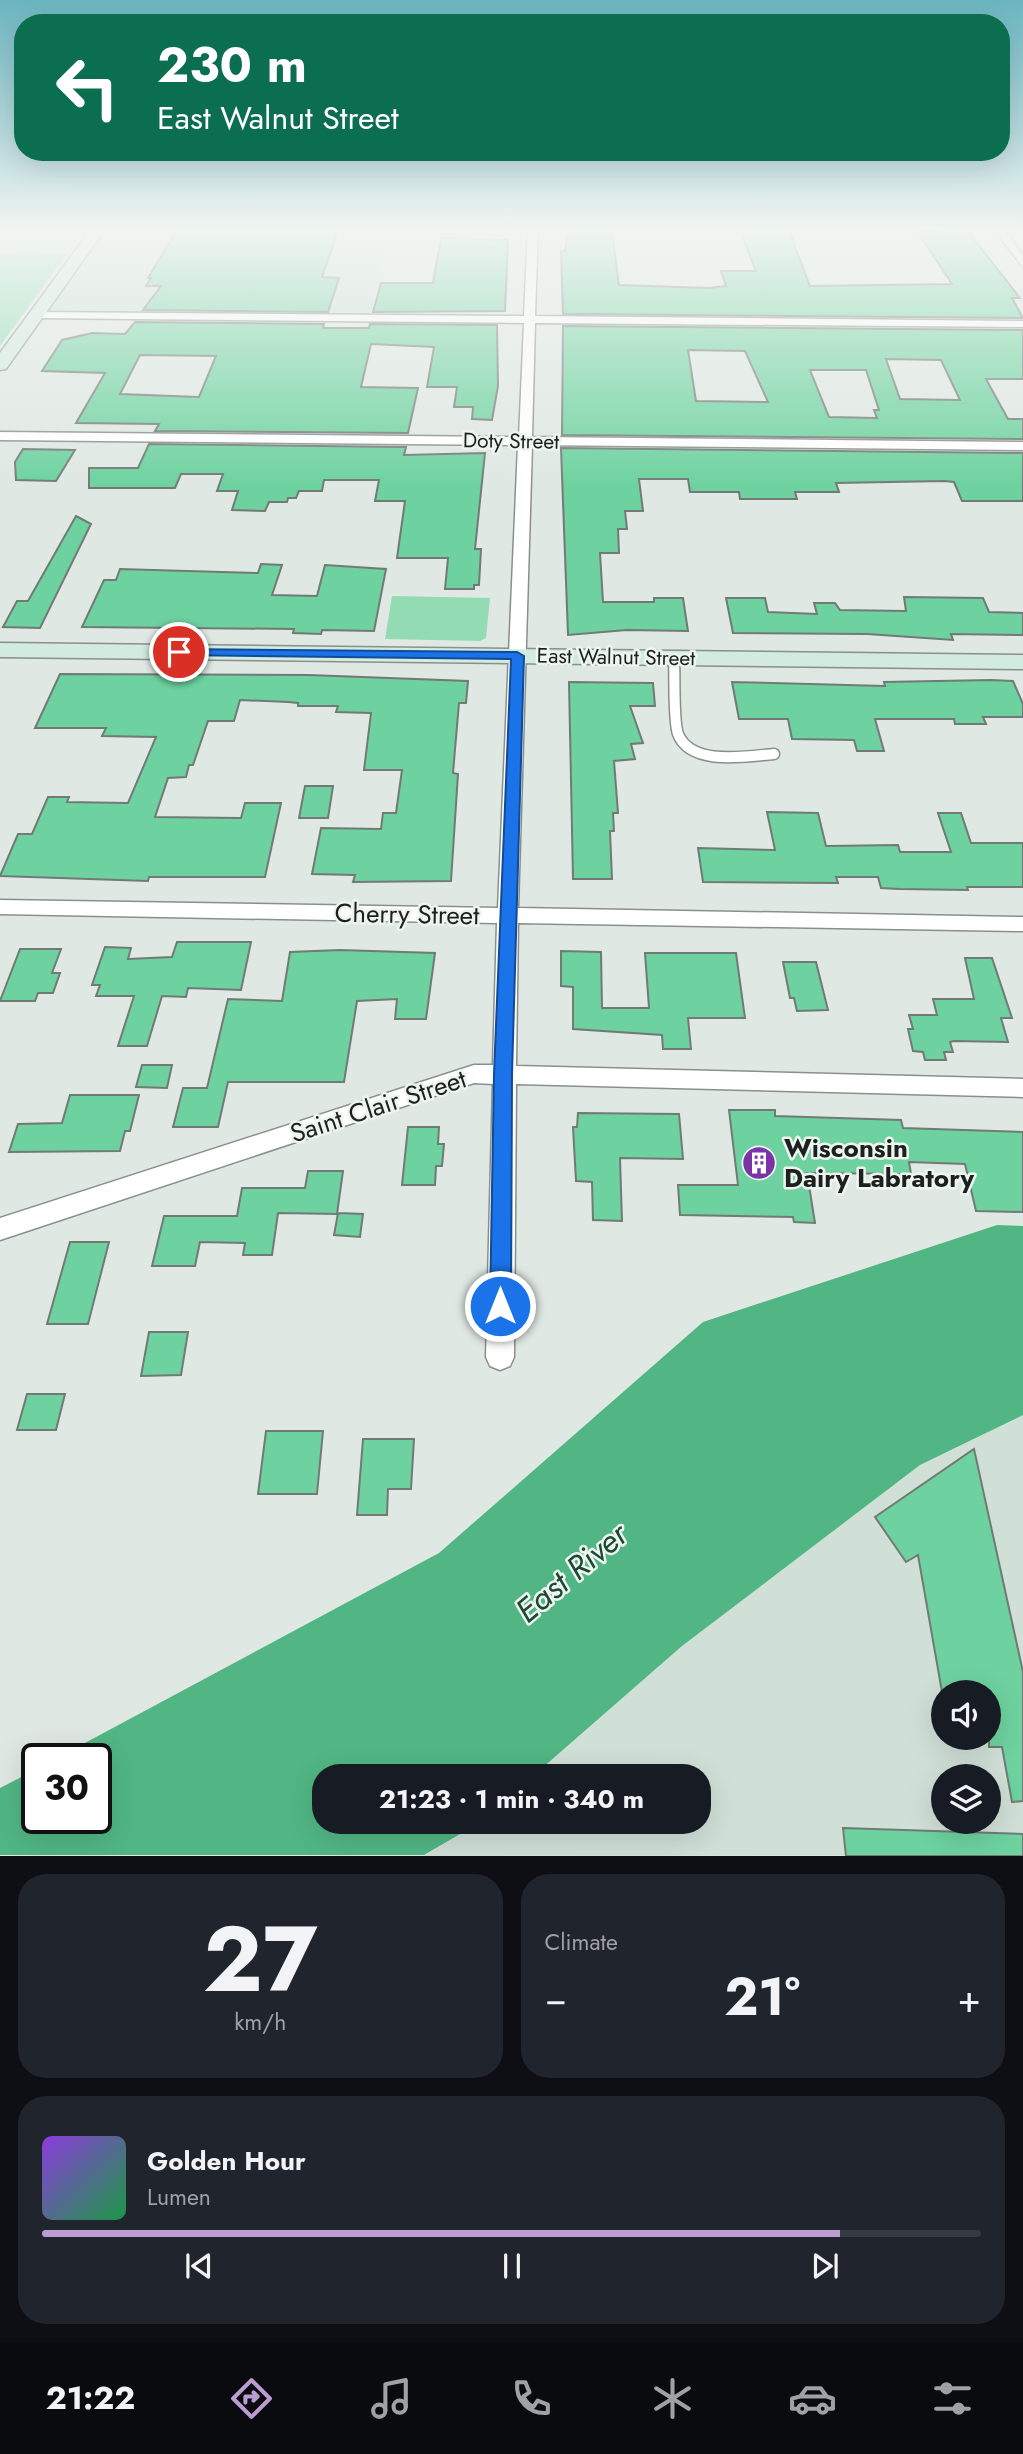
<!DOCTYPE html>
<html lang="en">
<head>
<meta charset="utf-8">
<style>
	body { margin:0; font-family:Jost,sans-serif; background:#20242c; color:#f1f3f6; height:100vh; display:flex; flex-direction:column; font-size:26px; white-space:nowrap }
	* { box-sizing:border-box; margin:0 }
	p { font-size:23px; color:#9ea1a6 }
	.icon { flex:none; width:38px; height:38px; fill:none; stroke:currentColor; stroke-width:2; stroke-linecap:round; stroke-linejoin:round }
	.map { position:relative; height:1856px; overflow:hidden }
	.panel { display:flex; flex-direction:column; gap:18px; padding:18px; background:#0d0f14; flex:1 }
	.panel>* { flex:none }
	.banner { position:absolute; left:14px; top:14px; width:996px; height:147px; border-radius:28px; box-shadow:0 7px 28px #0002; background:#0b6e4f; color:#fff; overflow:hidden }
	.buttons { position:absolute; left:931px; top:1680px; display:grid; gap:14px }
	.buttons a { display:grid; place-items:center; width:70px; height:70px; border-radius:50%; background:#171b24; box-shadow:0 7px 28px #0002; font-size:35px }
	.speed { position:absolute; left:21px; top:1743px; display:flex; gap:14px; font-size:35px; font-weight:700; text-align:center }
	.speed>* { display:grid; place-content:center; width:91px; height:91px; border-radius:50%; background:#171b24; box-shadow:0 7px 28px #0002; line-height:1 }
	.speed .limit { border:4px solid #111; border-radius:10px; background:#fff; color:#111 }
	.pin { position:absolute; display:grid; place-items:center; width:60px; height:60px; color:#fff; margin:-30px; border:4px solid #fff; border-radius:50%; box-shadow:0 2px 7px #0007 }
	.me { position:absolute; width:77px; margin:-38px; rotate:0deg; stroke-linejoin:round; filter:drop-shadow(0 0 5px #0008) }
	.turn { display:flex; align-items:center; gap:24px; height:147px; padding:0 28px; font-size:32px }
	.turn .icon { width:91px; height:91px; stroke-width:2.5 }
	.turn b { display:block; font-size:49px; line-height:60px }
	.big { font-size:52px; font-weight:700; line-height:1.1 }
	.panel .card { flex:1; display:flex; flex-direction:column; justify-content:center; gap:10px; min-width:0; padding:0 24px; border-radius:28px; background:#20242c }
	.panel .dial { align-items:center; gap:0 }
	.dial b { font-size:91px; line-height:1 }
	.song { display:flex; align-items:center; gap:21px }
	.cover { width:84px; height:84px; border-radius:10px; background:linear-gradient(135deg,hsl(270 70% 55%),hsl(140 70% 35%)) }
	.played { height:7px; border-radius:4px; background:linear-gradient(90deg,#bc9dd2 85%,#363941 85%) }
	.keys { display:flex; justify-content:space-around; direction:ltr }
	.heat { display:flex; justify-content:space-between; align-items:center; font-size:38px; direction:ltr }
	.panel .tiles { flex:1; display:grid; gap:18px; grid-template-columns:1fr 1fr }
	.card:last-child { grid-column:span 2 }
	.trip { position:absolute; left:312px; top:1764px; width:399px; height:70px; border-radius:28px; background:#171b24; box-shadow:0 7px 28px #0002; font-weight:700; line-height:70px; text-align:center }
	.tabs { display:flex; height:112px; justify-content:space-around; align-items:center; background:#090b0e; color:#9ea1a6 }
	.tabs .icon { width:49px; height:49px }
	.tabs .selected { color:#bc9dd2 }
	.tabs b { font-size:32px; color:#f1f3f6 }
	.map>svg:first-child { display:block }
</style>
</head>
<body>
<div class="map">
<svg width="1023" height="1856" viewBox="0 0 1023 1856">
	<rect width="100%" height="100%" fill="#e0e8e3"/>
	<path fill="#d0e0d7" fill-rule="evenodd" d="M99,228H391L370,318L36,315Z
		M1023,1415V1855L424,1856L481,1822H698V1776H533L682,1646L920,1465ZM943,1692H989V1738H943ZM943,1776H989V1822H943Z"/>
	<path fill="#92dbb3" d="M68,253L0,346V255Z
		M392,596L490,598L486,638L480,641L385,639Z"/>
	<path fill="#51b684" d="M997,1225L1023,1226V1415L920,1465L682,1646L533,1776H324V1822H481L424,1855H0V1788L37,1769V1818H96V1759H55L439,1553L703,1322Z"/>
	<path fill="#6dd29f" stroke="#727a75" stroke-width="2" fill-rule="evenodd" d="M178,228H339L322,277L339,278L328,312L143,310L161,286H146L151,278H148Z
		M739,228H788L810,286L952,284L917,231L970,234L1020,298H1012L1023,318L563,314L561,251H565L568,233H612L619,285L709,288L726,286L721,271H756Z
		M441,238L508,240L505,311L373,312L381,283H433Z
		M135,322L324,324L323,328H369L370,324L497,325L498,386L492,420L472,419L473,407H454L457,387H427L434,347L371,344L361,387L418,388L408,433L155,431L159,424L76,423L105,373L42,371L62,340L92,333L125,334ZM140,355L216,356L199,397L120,394Z
		M563,326L1023,330V379H986L1008,419H1023V439L562,435ZM688,350L745,351L768,402L696,401ZM886,359L941,360L960,400L900,399ZM810,370H866L879,410H874L877,418L829,417Z
		M149,444L406,447L404,455L485,453L475,549H481L479,585H474V589H445L448,558H397L405,501H375L379,480H324L322,491H299L296,498H288L287,502H269L265,511L232,510L238,491H217L223,474H181L175,488H89V468H138Z
		M561,448L1023,453V501H962L954,482L944,481L836,483L839,492H795L797,499H740L739,492H690L688,479H639L643,511H625L627,529H618L619,553H600L603,602H654V598H683L688,631L627,630L568,635Z
		M23,449L75,450L56,481L16,480L15,462Z
		M76,516L91,524L40,628L3,627L17,601H28Z
		M261,564L282,565L272,595L317,596L325,565L386,569L374,631L322,630L321,634L293,633L294,629L82,627L104,580H116L120,569L258,573Z
		M904,597L983,598L989,612L1023,613V635L951,634L953,640L867,634L733,633L726,598H765L768,612L817,614L814,603H835L840,610L906,611Z
		M60,674L309,675L468,681L466,703H459L453,773L458,774L451,881L353,882L355,875L312,874L321,828L381,829L383,813H396L402,770H364L371,713L336,712L338,706H298V703L288,702L240,700L234,721H208L193,765H189L186,777L168,778L155,817L241,818L245,803H281L265,877H149L148,881L0,876L18,834H32L48,797H69L67,802L128,803L156,737L102,736L106,728H35Z
		M991,680L1013,681L1023,704V717H983L986,724H955L954,719H875L884,751H857L854,740L792,739L788,719H739L732,682L885,686L884,682Z
		M569,682L653,683L655,706H630L643,743L631,744L635,759L614,761L618,813H613L614,831H610L612,879H573Z
		M305,786H333L328,818H299Z
		M767,812L818,813L826,846L898,845L900,852H951L938,813H961L971,843H1023V887H967L968,890L899,889L881,888L878,877H836L838,883L703,882L698,848L775,850Z
		M177,942H251L241,990L188,988L186,997L162,996L147,1046H118L134,996H96L100,985H92L105,947L131,948L128,959L172,957Z
		M20,949H61L52,973H60L53,993H38L35,1001H0Z
		M340,950L435,953L426,1019H395L397,999L357,1001L344,1082H228L218,1127H173L183,1088H207L228,999L282,1001L290,952Z
		M561,951L601,952L602,1008H649L645,953H736L745,1018H688L691,1049H663L662,1035L573,1029V987L561,986Z
		M965,958H992L1012,1018H1001L1008,1042L954,1041L950,1042L953,1052H944L946,1060H925L923,1052L913,1051L908,1029H913L909,1015H937L933,999H974Z
		M783,962H816L828,1010L797,1011L794,998H790Z
		M142,1065H172L167,1088L136,1087Z
		M70,1095H139L130,1131H125L120,1151L9,1152L18,1124L62,1123Z
		M729,1110H775V1116L901,1120L903,1128L1023,1132V1212L976,1211L965,1164L909,1162L911,1174L807,1173L815,1223L794,1222L793,1217L680,1215L678,1185H738Z
		M578,1113L679,1114L683,1159L620,1158L622,1221L593,1220L592,1182L576,1181L573,1127H577Z
		M408,1127H439L438,1144H444L442,1166H436L435,1185H402Z
		M308,1171H343L337,1214L278,1213L272,1255H243L245,1243L200,1242L195,1266H152L164,1216H237L242,1188H305Z
		M338,1213L363,1214L360,1237L334,1235Z
		M70,1242H109L88,1324H47Z
		M149,1332H188L181,1375L141,1376Z
		M27,1394H65L56,1430H17Z
		M266,1431H323L317,1494H258Z
		M363,1439H414L411,1489H388L387,1515H357Z
		M974,1449L1023,1672V1801L1012,1802L1002,1747H989V1692H942L918,1555L906,1562L875,1517Z
		M843,1828L1023,1834V1856H846Z"/>
	<g fill="none" stroke-linecap="round" stroke-linejoin="round">
		<g stroke="#89908c" stroke-width="13">
			<path id="lane" d="M674,658C675,674 673,721 678,734C691,767 748,756 774,754"/>
		</g>
		<g stroke="#89908c" stroke-width="3">
			<path id="street" d="M528,228H538L535,316L1023,321V327L535,323L532,437L1023,442V450L532,445L518,908L1023,917V931L518,923L516,1066L1023,1079V1097L516,1084L514,1357L510,1366L500,1370L490,1366L486,1357L493,1084L474,1083L0,1240V1218L474,1065H493L497,923L0,914V900L498,908L518,445L0,440V432L519,437L524,323L36,318L30,315L36,312L524,316Z
				M993,228H1003L1023,256V267Z"/>
		</g>
		<g stroke="#89908c" stroke-width="3">
			<path id="secondary" d="M92,228H106L6,369L0,370V353Z
				M0,643L1023,655V669L0,657Z"/>
		</g>
		<use href="#lane" stroke="#fff" stroke-width="10"/>
		<use href="#street" fill="#fff" fill-rule="evenodd"/>
		<use href="#secondary" fill="#d3ebdf" fill-rule="evenodd"/>
	</g>
	<linearGradient id="sky" x2="0" y2="1"><stop stop-color="#6bb5c0"/><stop offset="0.47" stop-color="#f1f5f2"/><stop offset="1" stop-color="#f1f5f2" stop-opacity="0"/></linearGradient>
	<rect width="1023" height="488" fill="url(#sky)"/>
	<path fill="#1a73e8" stroke="#114b97" stroke-width="2" d="M175,649L517,652L524,656L512,1074L511,1306L508,1312L500,1315L493,1312L490,1306L494,1074L511,659L179,655L173,652Z"/>
	<defs>
		<g id="building-disc" transform="scale(1.75)"><circle r="9.5" fill="#7b34a7" stroke="#edf5f0"/><path d="M-4-6H4V6H1V3H-1V6H-4ZM-2.5-4.3h1.7v1.8h-1.7ZM.8-4.3h1.7v1.8H.8ZM-2.5-1h1.7V.8h-1.7ZM.8-1h1.7V.8H.8Z" fill="#fff"/></g>
	</defs>
	<g fill-rule="evenodd">
		<use href="#building-disc" x="759" y="1163"/>
	</g>
	<g text-anchor="middle" stroke-width="5" stroke-linejoin="round" paint-order="stroke">
		<g font-size="21" fill="#1d201e" stroke="#edf5f0">
			<text transform="translate(511 441) rotate(1)" y="7">Doty Street</text>
			<text transform="translate(616 657) rotate(1)" y="7">East Walnut Street</text>
		</g>
		<g font-size="26" fill="#1d201e" stroke="#edf5f0">
			<text transform="translate(407 914) rotate(1)" y="9">Cherry Street</text>
			<text transform="translate(378 1106) rotate(-18)" y="9">Saint Clair Street</text>
		</g>
		<g font-size="26" font-weight="bold" fill="#1d201e" stroke="#edf5f0" text-anchor="start">
			<text x="784" y="1157">Wisconsin<tspan x="784" dy="30">Dairy Labratory</tspan></text>
		</g>
		<g font-size="33" font-style="italic" fill="#1e4833" stroke="#edf5f0">
			<text transform="translate(571 1572) rotate(-40)" y="12">East River</text>
		</g>
	</g>
</svg>
<div class="buttons">
<a><svg class="icon" aria-label="sound" viewBox="0 0 24 24"><path d="M4 9h4l5-4v14l-5-4H4zM17 9q2 3 0 6"/></svg></a>
<a><svg class="icon" aria-label="layers" viewBox="0 0 24 24"><path d="M12 4l9 5-9 5-9-5zM3 14l9 5 9-5"/></svg></a>
</div>
<div class="speed"><div class="limit">30</div></div>
<div class="pin" style="left:179px;top:652px;background:#d93025"><svg class="icon" aria-label="arrive" viewBox="0 0 24 24"><path d="M6 21V4h12l-3 4 3 4H6"/></svg></div>
<svg class="me" style="left:500px;top:1306px" viewBox="-20 -20 40 40"><circle r="17" fill="#1a73e8" stroke="#fff" stroke-width="3"/><path d="M0-11L8 9 0 5-8 9z" fill="#fff"/></svg>
<div class="trip">21:23 · 1 min · 340 m</div>
<div class="banner">
<div class="turn"><svg class="icon" aria-label="left" viewBox="0 0 24 24"><path d="M17 20v-9H6M10 6l-5 5 5 5"/></svg><div><b>230 m</b>East Walnut Street</div></div>
</div>
</div>
<section class="panel">
<div class="tiles">
<div class="card dial"><b>27</b><p>km/h</p></div>
<div class="card"><p>Climate</p>
<div class="heat"><a>−</a><b class="big">21°</b><a>+</a></div>
</div>
<div class="card">
<div class="song"><i class="cover"></i><div><b>Golden Hour</b><p>Lumen</p></div></div>
<div class="played"></div>
<div class="keys"><svg class="icon" aria-label="previous" viewBox="0 0 24 24"><path d="M18 5L8 12l10 7zM5 5v14"/></svg><svg class="icon" aria-label="pause" viewBox="0 0 24 24"><path d="M8 5v14M16 5v14"/></svg><svg class="icon" aria-label="next" viewBox="0 0 24 24"><path d="M6 5l10 7-10 7zM19 5v14"/></svg></div>
</div>
</div>
</section>
<nav class="tabs">
<b>21:22</b>
<svg class="icon selected" aria-label="directions" viewBox="0 0 24 24"><path d="M12 3l9 9-9 9-9-9zM9 14v-3h6M13 9l2 2-2 2"/></svg>
<svg class="icon" aria-label="music" viewBox="0 0 24 24"><path d="M9 18V5l10-2v13"/><circle cx="6" cy="18" r="3"/><circle cx="16" cy="16" r="3"/></svg>
<svg class="icon" aria-label="phone" viewBox="0 0 24 24"><path d="M5 4h4l2 5-3 2q2 4 5 5l2-3 5 2v4C11 20 4 13 5 4z"/></svg>
<svg class="icon" aria-label="climate" viewBox="0 0 24 24"><path d="M12 3v18M4 7l16 10M4 17L20 7"/></svg>
<svg class="icon" aria-label="car" viewBox="0 0 24 24"><path d="M5 17H2v-5l4-1 3-4h7l3 4 3 1v5h-3M9 17h6M6 11h13"/><circle cx="7" cy="17" r="2"/><circle cx="17" cy="17" r="2"/></svg>
<svg class="icon" aria-label="filters" viewBox="0 0 24 24"><path d="M4 7h16M4 17h16"/><circle cx="9" cy="7" r="2"/><circle cx="15" cy="17" r="2"/></svg>
</nav>
</body>
</html>
